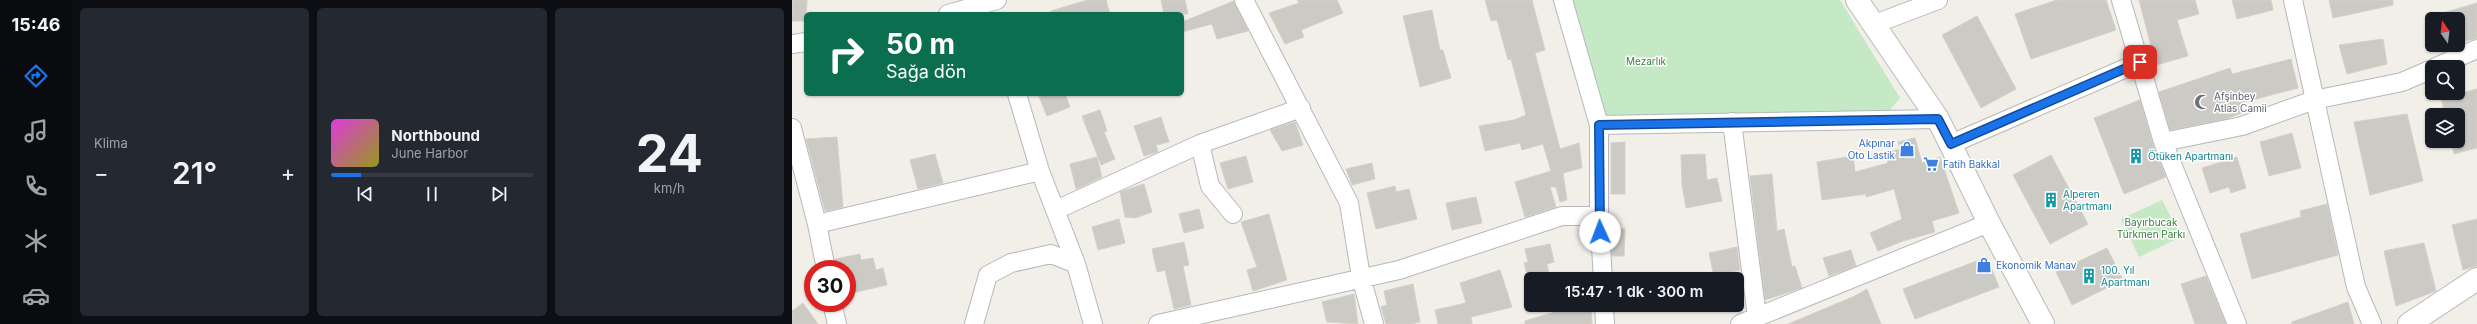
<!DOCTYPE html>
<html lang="tr">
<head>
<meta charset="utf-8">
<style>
	body { margin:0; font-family:Inter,sans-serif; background:#242831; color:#f1f3f6; height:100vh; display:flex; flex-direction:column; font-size:15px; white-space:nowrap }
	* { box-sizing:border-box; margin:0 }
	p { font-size:13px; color:#9ea1a6 }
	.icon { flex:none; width:22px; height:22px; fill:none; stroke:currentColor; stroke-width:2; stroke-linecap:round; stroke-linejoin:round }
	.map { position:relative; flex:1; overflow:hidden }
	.drawer { display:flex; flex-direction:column; gap:8px; padding:8px; background:#0d0f14; width:720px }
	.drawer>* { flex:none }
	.guide { position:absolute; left:12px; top:12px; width:380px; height:84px; border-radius:6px; box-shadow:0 1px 3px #0004; background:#0b6e4f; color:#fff; overflow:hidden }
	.needle { width:26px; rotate:346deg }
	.fabs { position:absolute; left:1633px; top:12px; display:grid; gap:8px }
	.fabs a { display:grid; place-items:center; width:40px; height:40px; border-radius:6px; background:#171b24; box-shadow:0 1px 3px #0004; font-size:20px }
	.speed { position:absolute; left:12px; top:260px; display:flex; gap:8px; font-size:20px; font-weight:700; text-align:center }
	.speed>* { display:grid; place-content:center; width:52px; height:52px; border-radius:50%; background:#171b24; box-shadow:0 1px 3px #0004; line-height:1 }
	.speed .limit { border:6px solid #d22; background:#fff; color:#111 }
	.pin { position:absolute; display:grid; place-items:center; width:34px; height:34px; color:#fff; margin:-17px; border-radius:8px; box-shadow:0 2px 6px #0006 }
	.me { position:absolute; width:44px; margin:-22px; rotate:358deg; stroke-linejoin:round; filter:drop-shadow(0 0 3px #0008) }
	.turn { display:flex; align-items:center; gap:14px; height:84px; padding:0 16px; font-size:18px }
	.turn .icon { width:52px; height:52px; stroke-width:2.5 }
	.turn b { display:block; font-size:28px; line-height:34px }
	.big { font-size:30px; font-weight:600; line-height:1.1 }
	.drawer .card { flex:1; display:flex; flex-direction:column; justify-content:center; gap:6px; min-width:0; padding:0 14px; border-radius:6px; background:#242831 }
	.drawer .dial { align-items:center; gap:0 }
	.dial b { font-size:52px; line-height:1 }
	.song { display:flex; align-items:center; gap:12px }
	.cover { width:48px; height:48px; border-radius:6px; background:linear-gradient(135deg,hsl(300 70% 55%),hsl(60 70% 35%)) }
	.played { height:4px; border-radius:2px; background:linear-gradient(90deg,#1a73e8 15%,#363941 15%) }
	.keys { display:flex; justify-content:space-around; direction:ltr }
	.heat { display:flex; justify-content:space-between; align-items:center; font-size:22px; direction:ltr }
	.drawer .tiles { flex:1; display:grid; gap:8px; grid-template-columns:repeat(3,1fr) }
	.trip { position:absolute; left:732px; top:272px; width:220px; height:40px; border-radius:6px; background:#171b24; box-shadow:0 1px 3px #0004; font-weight:600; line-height:40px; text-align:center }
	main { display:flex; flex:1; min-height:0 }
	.tab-bar { display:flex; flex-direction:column; width:72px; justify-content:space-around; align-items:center; background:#090b0e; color:#9ea1a6 }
	.tab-bar .icon { width:28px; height:28px }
	.tab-bar .active { color:#1a73e8 }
	.tab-bar b { font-size:18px; color:#f1f3f6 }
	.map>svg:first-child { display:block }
</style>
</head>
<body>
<main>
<nav class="tab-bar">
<b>15:46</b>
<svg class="icon active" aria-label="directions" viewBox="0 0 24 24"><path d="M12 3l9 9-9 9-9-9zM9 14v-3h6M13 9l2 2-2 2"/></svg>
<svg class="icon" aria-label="music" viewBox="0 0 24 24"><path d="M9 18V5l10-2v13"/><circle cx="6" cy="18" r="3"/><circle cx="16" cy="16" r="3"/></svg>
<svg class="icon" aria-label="phone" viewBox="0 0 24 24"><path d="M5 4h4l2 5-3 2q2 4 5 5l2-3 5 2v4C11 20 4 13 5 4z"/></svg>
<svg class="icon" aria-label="climate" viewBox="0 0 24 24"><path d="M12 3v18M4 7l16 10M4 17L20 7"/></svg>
<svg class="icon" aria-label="car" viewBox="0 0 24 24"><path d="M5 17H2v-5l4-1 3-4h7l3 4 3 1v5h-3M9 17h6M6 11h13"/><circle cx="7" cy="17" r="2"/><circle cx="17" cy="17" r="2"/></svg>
</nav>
<section class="drawer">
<div class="tiles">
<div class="card"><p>Klima</p>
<div class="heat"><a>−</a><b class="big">21°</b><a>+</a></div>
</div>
<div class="card">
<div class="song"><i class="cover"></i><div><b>Northbound</b><p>June Harbor</p></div></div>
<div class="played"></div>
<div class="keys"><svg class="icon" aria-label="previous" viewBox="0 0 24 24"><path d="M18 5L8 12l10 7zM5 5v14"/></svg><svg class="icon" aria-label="pause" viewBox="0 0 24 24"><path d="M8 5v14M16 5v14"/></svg><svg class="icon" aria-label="next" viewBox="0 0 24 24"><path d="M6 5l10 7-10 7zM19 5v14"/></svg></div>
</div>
<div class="card dial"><b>24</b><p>km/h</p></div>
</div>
</section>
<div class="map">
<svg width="1685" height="324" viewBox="0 0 1685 324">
	<rect width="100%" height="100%" fill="#f1efe8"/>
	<path fill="#c5e8c5" d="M771,0H1048L1108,98L1096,112L807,125Z
		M1370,200L1389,237L1347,257L1329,219Z"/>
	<path fill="#cccac5" stroke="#d6d1c6" d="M0,0H15L14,21H0Z
		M295,0H314L318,14H259V11Z
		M369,0H393L396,14H372Z
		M505,0H545L551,13L509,30L512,37L493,44L477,13L507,3Z
		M693,0H740L753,50L743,53L768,149L787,143L790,168L771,173L775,200L768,202L764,187H758L764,207L733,217L723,182L759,171L751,144L730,150L728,143L693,151L687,126L722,120L734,115L719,59L716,60L705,20L699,21Z
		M1265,0H1314L1324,30L1239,59L1223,14Z
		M1347,0H1403L1407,14L1385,20L1396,56L1364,65Z
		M1440,0H1479L1481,10L1445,19Z
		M1537,0H1601V5L1541,18Z
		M442,1L456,31L425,39L420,24L390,32V22Z
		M1685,3V38L1666,43V19H1641L1640,16Z
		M640,10L648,50H651L659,78L628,87L611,16Z
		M1185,16L1224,89L1189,108L1150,35Z
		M1591,39L1595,64L1555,74L1547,45Z
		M1499,59L1506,88L1449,103L1452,112L1434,119L1378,130L1367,92L1438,68L1440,74Z
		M1685,89V148L1662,154L1659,141H1666V115H1653L1649,98Z
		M246,94H273L278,107L255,116Z
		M1348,100L1361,145L1374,177L1332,194L1302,118Z
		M308,110L315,131L312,132L323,159L309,165L290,116Z
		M1615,114L1631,181L1578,195L1562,122Z
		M369,117L377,142L364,145L366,152L352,156L342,126Z
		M503,122L511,145L490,151L478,130Z
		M1500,133L1509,168L1477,176L1468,142Z
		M45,137L51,207L33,211L14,139Z
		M1123,138L1130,163L1148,157L1167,213L1140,221L1143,232L1111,241L1086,251L1078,233L1110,219L1102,189L1074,197V194L1030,200L1025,162L1061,156L1063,172L1096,163L1093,153L1108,149L1106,142Z
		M833,142V194H819V143Z
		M143,154L151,183L126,189L118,160Z
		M913,154L915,180L925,178L930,201L894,208L890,185L889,155Z
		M1259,155L1296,224L1258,244L1221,175Z
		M454,156L461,182L436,189L428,163Z
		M305,157L310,177L284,189L278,164Z
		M1445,157L1454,188L1439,193L1437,187L1418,193L1410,168Z
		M580,163L583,179L560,185L554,169Z
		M980,174L985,231L992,229L1000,267L1003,266L1010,288L973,300L958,176Z
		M352,184L360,212L343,218L333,217L328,192Z
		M603,186L604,192L617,189L625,219L584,229L575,193Z
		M684,197L690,223L660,230L654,203Z
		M1535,204L1546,255L1460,279L1448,234L1509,217L1508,211Z
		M407,209L412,228L392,233L387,214Z
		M477,214L495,280L461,291L455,270L465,267L449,222Z
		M327,219L333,243L306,250L300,227Z
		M1685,219V266L1671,270L1660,225Z
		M818,228L833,229L832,256H820Z
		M392,242L397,265L391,266L399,305L382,309L373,270L365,272L360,249Z
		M1632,243L1644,291L1604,306L1592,251Z
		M758,244L762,262L755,264L758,279H736L732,263L736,262L733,249Z
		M945,247L948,270L922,276L917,253Z
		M1315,248L1331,280L1280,305L1264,272Z
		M1059,250L1064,266L1037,276L1031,258Z
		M68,254L69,260L81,258L84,270L91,268L95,285L55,294V269H44L43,259Z
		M1195,257L1207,287L1123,319L1111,289Z
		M708,270L720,307L679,317L680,324H646L643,310L674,303L668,283Z
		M1414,276L1434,324H1403L1389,284Z
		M621,284L628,322L620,324H594L589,307L595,305L592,291Z
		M1075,289L1089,324H996L1063,296Z
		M562,294L566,324L535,322L530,302Z
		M1556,302L1562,324H1500V322Z
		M11,303L26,324H0V311Z
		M768,305H799L800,324H733V321L769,310Z"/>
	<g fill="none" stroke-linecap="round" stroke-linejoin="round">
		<g stroke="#b5b8bc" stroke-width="20">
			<path id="street" d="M452,0L557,203L569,277L582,324
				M771,0L807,125V216L811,279
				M1329,0L1371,142L1445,324
				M1501,0L1564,287L1580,324
				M156,14L205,0
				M1080,25L1146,0
				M0,44L14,42
				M1644,67L1685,49
				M225,94L248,171L284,264L301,324
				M940,122L965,317
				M807,125L1146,119
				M0,128L25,224L248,171
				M1371,142L1450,126L1522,100L1610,82L1640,69
				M408,144L418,186L441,214
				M1159,144L1348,62
				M264,210L408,144L509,108
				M25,224L34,269
				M40,303L45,324
				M812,305L813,324
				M182,324L196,275L219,263L259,254L284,264
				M366,324L607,270L770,216H807
				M948,324L1197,223"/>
		</g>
		<g stroke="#b6babf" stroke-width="24">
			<path id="secondary" d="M1065,0L1146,119L1197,223L1251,324
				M1617,324L1685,279"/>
		</g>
		<use href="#street" stroke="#fff" stroke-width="18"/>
		<use href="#secondary" stroke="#fff" stroke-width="22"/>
	</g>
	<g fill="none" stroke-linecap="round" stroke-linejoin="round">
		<g stroke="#114b97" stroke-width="10">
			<path id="route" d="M808,232L807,125L1146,119L1159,144L1348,62"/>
		</g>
		<use href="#route" stroke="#1a73e8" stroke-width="7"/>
	</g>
	<defs>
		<g id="mosque-bare" transform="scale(1.2)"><path d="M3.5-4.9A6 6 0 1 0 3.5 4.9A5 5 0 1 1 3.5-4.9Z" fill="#6b7280" stroke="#fff" stroke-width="2.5" paint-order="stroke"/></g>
		<g id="shop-bare" transform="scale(1.2)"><path d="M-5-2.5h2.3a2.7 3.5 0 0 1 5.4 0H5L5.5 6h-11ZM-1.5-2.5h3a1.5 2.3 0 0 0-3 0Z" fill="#3f7fe0" stroke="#fff" stroke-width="2.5" paint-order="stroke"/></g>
		<g id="building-bare" transform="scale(1.2)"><path d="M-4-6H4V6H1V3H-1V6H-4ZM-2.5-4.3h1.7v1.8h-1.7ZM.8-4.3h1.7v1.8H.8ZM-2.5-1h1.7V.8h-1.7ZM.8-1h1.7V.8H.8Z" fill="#0f9aa8" stroke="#fff" stroke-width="2.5" paint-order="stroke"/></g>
		<g id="supermarket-bare" transform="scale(1.2)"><path d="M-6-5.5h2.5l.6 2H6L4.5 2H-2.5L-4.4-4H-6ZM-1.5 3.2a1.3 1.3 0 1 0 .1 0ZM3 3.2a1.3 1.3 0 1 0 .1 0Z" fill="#3f7fe0" stroke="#fff" stroke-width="2.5" paint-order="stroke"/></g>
	</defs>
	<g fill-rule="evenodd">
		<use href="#mosque-bare" x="1410" y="102"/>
		<use href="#shop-bare" x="1115" y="149"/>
		<use href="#building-bare" x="1344" y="156"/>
		<use href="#supermarket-bare" x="1139" y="164"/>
		<use href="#building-bare" x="1259" y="200"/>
		<use href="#shop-bare" x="1192" y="265"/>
		<use href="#building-bare" x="1297" y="276"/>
	</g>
	<g text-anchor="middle" stroke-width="3" stroke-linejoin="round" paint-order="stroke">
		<g font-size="10" fill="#348238" stroke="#fff">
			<text x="854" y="65">Mezarlık</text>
			<text x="1359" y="226">Bayırbucak<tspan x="1359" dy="12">Türkmen Parkı</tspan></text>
		</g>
		<g font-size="10" fill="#5b616d" stroke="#fff" text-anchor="start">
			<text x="1422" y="100">Afşinbey<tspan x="1422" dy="12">Atlas Camii</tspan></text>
		</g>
		<g font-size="10" fill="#366cbe" stroke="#fff" text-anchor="start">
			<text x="1103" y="147" text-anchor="end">Akpınar<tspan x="1103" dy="12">Oto Lastik</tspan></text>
			<text x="1151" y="168">Fatih Bakkal</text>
			<text x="1204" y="269">Ekonomik Manav</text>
		</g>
		<g font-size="10" fill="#0d838f" stroke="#fff" text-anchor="start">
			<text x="1356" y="160">Ötüken Apartmanı</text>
			<text x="1271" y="198">Alperen<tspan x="1271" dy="12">Apartmanı</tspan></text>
			<text x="1309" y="274">100. Yıl<tspan x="1309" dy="12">Apartmanı</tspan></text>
		</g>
	</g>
</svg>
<div class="fabs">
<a><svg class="needle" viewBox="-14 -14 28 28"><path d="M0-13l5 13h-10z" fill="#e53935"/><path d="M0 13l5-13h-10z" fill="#9ea1a6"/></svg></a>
<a><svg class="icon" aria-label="search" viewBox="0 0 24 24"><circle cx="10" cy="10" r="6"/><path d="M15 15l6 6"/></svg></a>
<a><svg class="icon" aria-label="layers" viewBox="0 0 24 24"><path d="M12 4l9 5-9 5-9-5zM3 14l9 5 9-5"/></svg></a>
</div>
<div class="speed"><div class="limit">30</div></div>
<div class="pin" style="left:1348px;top:62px;background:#d93025"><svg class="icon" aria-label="arrive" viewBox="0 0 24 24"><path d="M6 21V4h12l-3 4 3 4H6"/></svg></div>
<svg class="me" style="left:808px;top:232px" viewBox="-20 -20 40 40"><circle r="19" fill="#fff"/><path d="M0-13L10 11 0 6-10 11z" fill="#1a73e8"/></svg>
<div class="trip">15:47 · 1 dk · 300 m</div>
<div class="guide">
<div class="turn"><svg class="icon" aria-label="right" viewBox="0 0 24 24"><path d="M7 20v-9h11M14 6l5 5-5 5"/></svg><div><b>50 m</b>Sağa dön</div></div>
</div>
</div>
</main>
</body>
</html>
